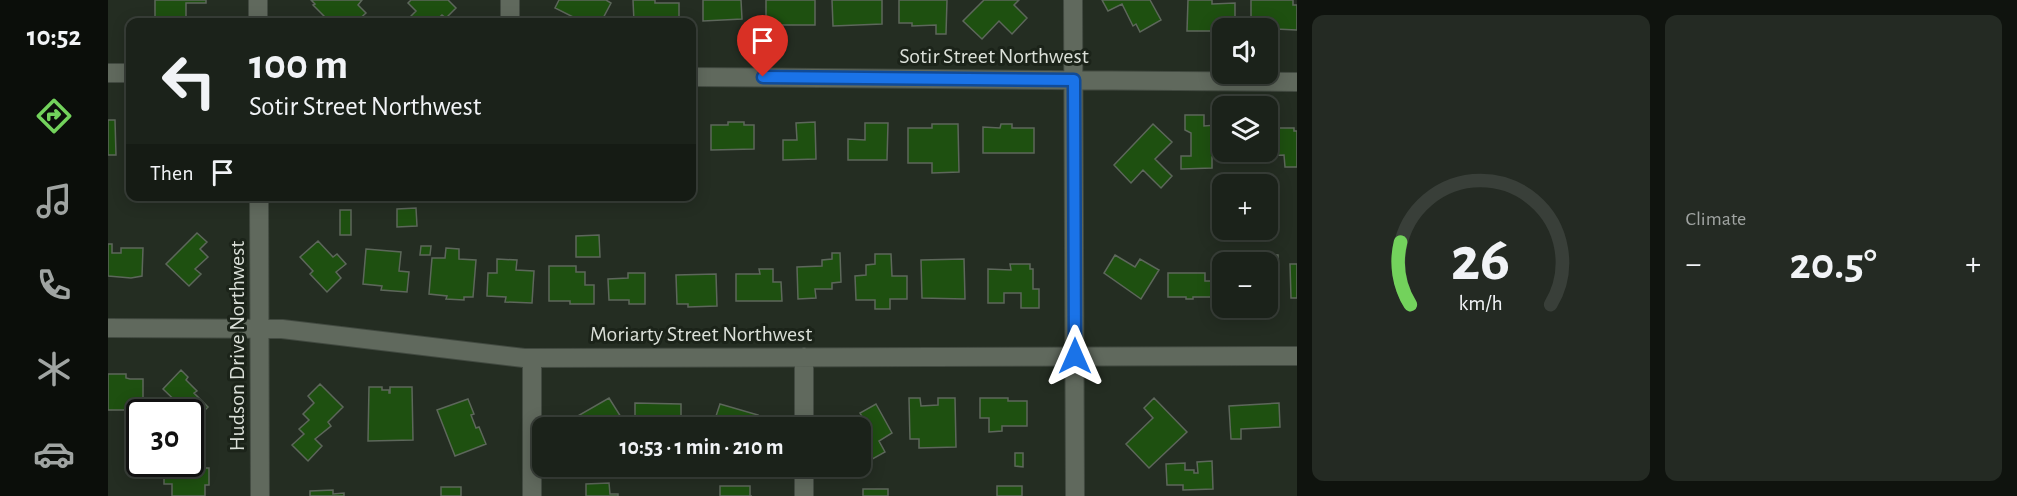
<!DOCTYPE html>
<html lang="en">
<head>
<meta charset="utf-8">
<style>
	body { margin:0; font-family:"Alegreya Sans",sans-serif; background:#242a23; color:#f1f3f6; height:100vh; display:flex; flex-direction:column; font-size:22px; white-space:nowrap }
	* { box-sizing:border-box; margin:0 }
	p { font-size:20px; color:#a0a4a2 }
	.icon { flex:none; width:33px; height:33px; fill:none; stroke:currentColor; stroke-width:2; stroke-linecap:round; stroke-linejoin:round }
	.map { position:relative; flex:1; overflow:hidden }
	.panel { display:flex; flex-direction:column; gap:15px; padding:15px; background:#0f130e; width:720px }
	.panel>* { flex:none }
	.guide { position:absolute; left:18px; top:18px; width:570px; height:183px; border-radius:12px; box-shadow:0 3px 15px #0003,0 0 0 2px #393f39; background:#1b221a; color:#f1f3f6; overflow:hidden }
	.tools { position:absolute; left:1104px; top:18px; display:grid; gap:12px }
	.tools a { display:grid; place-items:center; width:66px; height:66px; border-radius:12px; background:#1b221a; box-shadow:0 3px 15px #0003,0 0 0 2px #393f39; font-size:30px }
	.speed { position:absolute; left:18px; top:399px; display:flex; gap:12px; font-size:30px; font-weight:700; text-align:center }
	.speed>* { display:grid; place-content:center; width:78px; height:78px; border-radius:50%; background:#1b221a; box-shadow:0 3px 15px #0003,0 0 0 2px #393f39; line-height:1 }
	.speed .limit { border:3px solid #111; border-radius:9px; background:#fff; color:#111 }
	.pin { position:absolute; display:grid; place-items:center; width:51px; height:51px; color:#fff; margin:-62px -26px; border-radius:50% 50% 50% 0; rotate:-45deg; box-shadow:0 0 6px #0007 }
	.pin .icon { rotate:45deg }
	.me { position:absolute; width:66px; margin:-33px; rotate:0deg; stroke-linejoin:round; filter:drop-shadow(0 0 4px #0008) }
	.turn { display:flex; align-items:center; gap:21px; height:126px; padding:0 24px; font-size:27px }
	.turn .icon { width:78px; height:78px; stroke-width:2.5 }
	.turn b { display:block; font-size:42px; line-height:51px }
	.then { display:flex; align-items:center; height:57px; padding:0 24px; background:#0003; gap:12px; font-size:22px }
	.big { font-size:45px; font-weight:700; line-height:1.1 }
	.panel .card { flex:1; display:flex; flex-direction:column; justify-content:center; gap:9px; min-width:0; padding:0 21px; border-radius:12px; background:#242a23 }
	.panel .dial { align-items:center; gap:0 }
	.dial svg { height:156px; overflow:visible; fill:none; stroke:#393f39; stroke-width:7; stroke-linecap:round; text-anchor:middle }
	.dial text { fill:#f1f3f6; stroke:none }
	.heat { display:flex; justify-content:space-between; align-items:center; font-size:33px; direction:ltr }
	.panel .tiles { flex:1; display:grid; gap:15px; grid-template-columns:repeat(2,1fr) }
	.trip { position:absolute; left:424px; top:417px; width:339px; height:60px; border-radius:12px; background:#1b221a; box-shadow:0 3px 15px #0003,0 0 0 2px #393f39; font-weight:700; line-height:60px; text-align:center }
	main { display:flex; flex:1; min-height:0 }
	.dock { display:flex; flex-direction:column; width:108px; justify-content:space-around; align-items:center; background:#0b0e0a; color:#a0a4a2 }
	.dock .icon { width:42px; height:42px }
	.dock .on { color:#73d25c }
	.dock b { font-size:27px; color:#f1f3f6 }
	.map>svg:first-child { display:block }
</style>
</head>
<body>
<main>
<nav class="dock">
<b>10:52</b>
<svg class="icon on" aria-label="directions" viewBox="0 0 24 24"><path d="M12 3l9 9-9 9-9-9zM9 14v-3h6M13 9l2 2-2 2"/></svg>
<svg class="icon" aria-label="music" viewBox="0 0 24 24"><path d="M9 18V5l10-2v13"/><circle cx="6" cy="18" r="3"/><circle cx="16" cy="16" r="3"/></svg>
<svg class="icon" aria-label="phone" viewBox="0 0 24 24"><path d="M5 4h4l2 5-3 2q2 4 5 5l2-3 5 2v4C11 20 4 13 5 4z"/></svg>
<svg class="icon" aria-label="climate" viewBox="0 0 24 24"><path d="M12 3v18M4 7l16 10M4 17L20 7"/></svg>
<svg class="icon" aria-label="car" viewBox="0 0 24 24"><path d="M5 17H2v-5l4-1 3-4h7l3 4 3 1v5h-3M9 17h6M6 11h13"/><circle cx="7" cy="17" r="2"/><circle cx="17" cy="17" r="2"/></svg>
</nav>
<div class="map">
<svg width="1189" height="496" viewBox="0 0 1189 496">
	<rect width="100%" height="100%" fill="#242d22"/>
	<path fill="#1e5010" stroke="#5d675b" stroke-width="1.5" d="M47,0H98V3H78V22H47Z
		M203,0H254L250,5L258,13L248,22L224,21L222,22L205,5L207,4Z
		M303,0H340L348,8L338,18L334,15L326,22H297L308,11L300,3Z
		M451,0H498L503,3L493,22H475L447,8Z
		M525,0H547V3H571V22H526Z
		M595,0H633L634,19L595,21Z
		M658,0H707V25H658Z
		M724,0H774V24L725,26Z
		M791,0H839L838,34H828V25L804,26V23H791Z
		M876,0H911L906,5L919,18L904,34L891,21L874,39L855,21Z
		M994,0H1042L1053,20L1032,32L1028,24L1025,26L1014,4L1000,11Z
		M1080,0H1104V4L1127,3V28H1114V31H1079Z
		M1143,0H1185V5H1189V30L1143,28Z
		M1077,115H1096V126L1108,125V129H1114V152L1128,153H1110V157H1104V168L1073,169V156H1083V133L1077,130Z
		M0,120H7L8,155H0Z
		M620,122H636V125H646V149L603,150V125H620Z
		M707,122L708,159L675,160V140H689L688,123Z
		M757,123H780L779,160H740V139L757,140Z
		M824,124H850L851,172L824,173V163H800V128H824Z
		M893,124H904V128H926V153H875V127L892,128Z
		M1045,124L1064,142L1047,159L1064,176L1053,188L1035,170L1023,183L1006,165Z
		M1171,128H1186V131H1189V167H1177L1176,155L1153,156L1152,152H1160V131H1171Z
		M308,208L309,226L289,227V209Z
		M232,210H243V235H232Z
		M89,233L99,242L92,249L100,257L87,269L93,274L81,286L58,264Z
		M491,235L492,257H468V236Z
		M210,241L225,257L229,254L238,264L228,272L233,278L219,292L202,274L205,271L192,257Z
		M0,244H4V253H13V248H35L34,276L23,278L0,276Z
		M313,246H323L322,255H312Z
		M338,248L351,249V259L368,260L365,297H356V300L338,299L339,296L321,294L324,258H337Z
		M258,249L293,252L291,271L301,272L299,292L273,290L274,286L255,284Z
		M724,253H732L733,282L724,283V289H707L708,298L690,299L689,267L714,266V260L724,259Z
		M767,254H783L784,276H799V299H782V309H767V300H748L747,276L758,275V265L767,264Z
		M1007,255L1027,267L1032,259L1051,270L1033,299L996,273Z
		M1117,255H1170L1171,301H1160V262H1117Z
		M389,259L409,260L408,270L426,271L424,303L397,302L398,297L379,296L380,273H389Z
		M856,259L857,299L814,298L813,260Z
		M902,264H922V269H925V289H931V308H913V293H896V303H880V269L903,270Z
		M1182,264H1189V298H1183Z
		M441,266H468V272H477V285H486V304H462V301H441Z
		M651,269H665V282H673L674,301H628V274H652Z
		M520,273H537V304H521V300H501L500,279L520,278Z
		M1060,273H1097V281H1104V297H1085V299H1078V297H1060Z
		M608,274L609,306L580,307V304H569L568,275Z
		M73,370L80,377L78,380L89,391L86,393L100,407L87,420L82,416V412H79L55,389Z
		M0,374H18V378L22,379H35V410H0Z
		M212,384L235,407L220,422L223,426L207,439L214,446L200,461L184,445L196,434L191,429L201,420L195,414L206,403L200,396Z
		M261,387H274V390H281V393H282V387H304L305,440L260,441Z
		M501,398L513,417L496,428H465L461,421Z
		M801,398H812L813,406L830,405V398H847L848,447L811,448V439H802Z
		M872,398H900V401H919V426H894V431L881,432V418H872Z
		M1046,398L1079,432L1041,468L1018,444L1045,418L1036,408Z
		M360,399L366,414L363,415L368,428L371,427L378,444L347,456L329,410Z
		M527,403L573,404V428H527Z
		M1171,403L1172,427L1133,429V439H1123L1121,406Z
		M612,404L650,415L645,428H611L605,425Z
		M768,404L784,433L771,441L777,452L759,462L753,452V428H742L756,420L752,413Z
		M907,453H915V467L907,466Z
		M82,456H97V468H101V485H97V496H64V484H56V470H64V464H82Z
		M1104,461L1105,489L1075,490V485H1059L1058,464L1077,463V470H1086V473H1090L1089,462Z
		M523,467H540V476H524Z
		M501,483L502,494H510V496H478V484Z
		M612,486H642V496H644H612Z
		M889,486H914V496H889Z
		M333,487H353V496H333Z
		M755,489H780V496H755Z
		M225,490V494L236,493V496H202V491Z"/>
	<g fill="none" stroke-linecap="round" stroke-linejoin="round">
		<g stroke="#424a41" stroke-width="20">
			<path id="street" d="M150,0V22
				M402,0V22
				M965,0L967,496
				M0,73H22
				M584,77L1189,82
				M151,196L152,496
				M0,328L174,329L416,358L1189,356
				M696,357V428
				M424,358V496
				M696,466V496"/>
		</g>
		<use href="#street" stroke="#60695d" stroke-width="18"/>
	</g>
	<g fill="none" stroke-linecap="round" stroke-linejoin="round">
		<g stroke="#114b97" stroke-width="15">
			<path id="route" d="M655,77L966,80L967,356"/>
		</g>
		<use href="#route" stroke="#1a73e8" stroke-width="10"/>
	</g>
	<g text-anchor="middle" stroke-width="6" stroke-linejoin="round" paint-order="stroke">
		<g font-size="22" fill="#dadfd8" stroke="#1b2319">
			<text x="886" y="63">Sotir Street Northwest</text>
			<text x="593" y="341">Moriarty Street Northwest</text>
			<text transform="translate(128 346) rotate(-90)" y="8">Hudson Drive Northwest</text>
		</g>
	</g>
</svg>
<div class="tools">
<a><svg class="icon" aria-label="sound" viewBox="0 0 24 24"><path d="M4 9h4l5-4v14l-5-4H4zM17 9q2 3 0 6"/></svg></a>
<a><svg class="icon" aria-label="layers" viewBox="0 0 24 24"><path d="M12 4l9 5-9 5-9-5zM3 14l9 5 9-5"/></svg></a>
<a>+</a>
<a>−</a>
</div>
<div class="speed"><div class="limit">30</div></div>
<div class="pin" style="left:655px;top:77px;background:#d93025"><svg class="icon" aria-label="arrive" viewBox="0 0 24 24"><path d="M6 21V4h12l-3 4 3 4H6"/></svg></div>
<svg class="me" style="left:967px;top:356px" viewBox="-20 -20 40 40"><path d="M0-17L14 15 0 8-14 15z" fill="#1a73e8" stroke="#fff" stroke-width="4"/></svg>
<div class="trip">10:53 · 1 min · 210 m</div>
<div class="guide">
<div class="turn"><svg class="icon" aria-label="left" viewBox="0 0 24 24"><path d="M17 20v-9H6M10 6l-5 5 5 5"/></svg><div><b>100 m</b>Sotir Street Northwest</div></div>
<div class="then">Then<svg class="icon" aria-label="arrive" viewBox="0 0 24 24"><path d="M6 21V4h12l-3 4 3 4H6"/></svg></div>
</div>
</div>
<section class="panel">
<div class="tiles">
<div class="card dial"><svg viewBox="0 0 100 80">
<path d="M14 69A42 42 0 1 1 86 69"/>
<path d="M14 69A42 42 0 0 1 9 37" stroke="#73d25c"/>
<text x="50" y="56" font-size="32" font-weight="700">26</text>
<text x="50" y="72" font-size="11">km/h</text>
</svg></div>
<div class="card"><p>Climate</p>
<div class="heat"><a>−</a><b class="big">20.5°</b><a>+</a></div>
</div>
</div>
</section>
</main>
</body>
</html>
